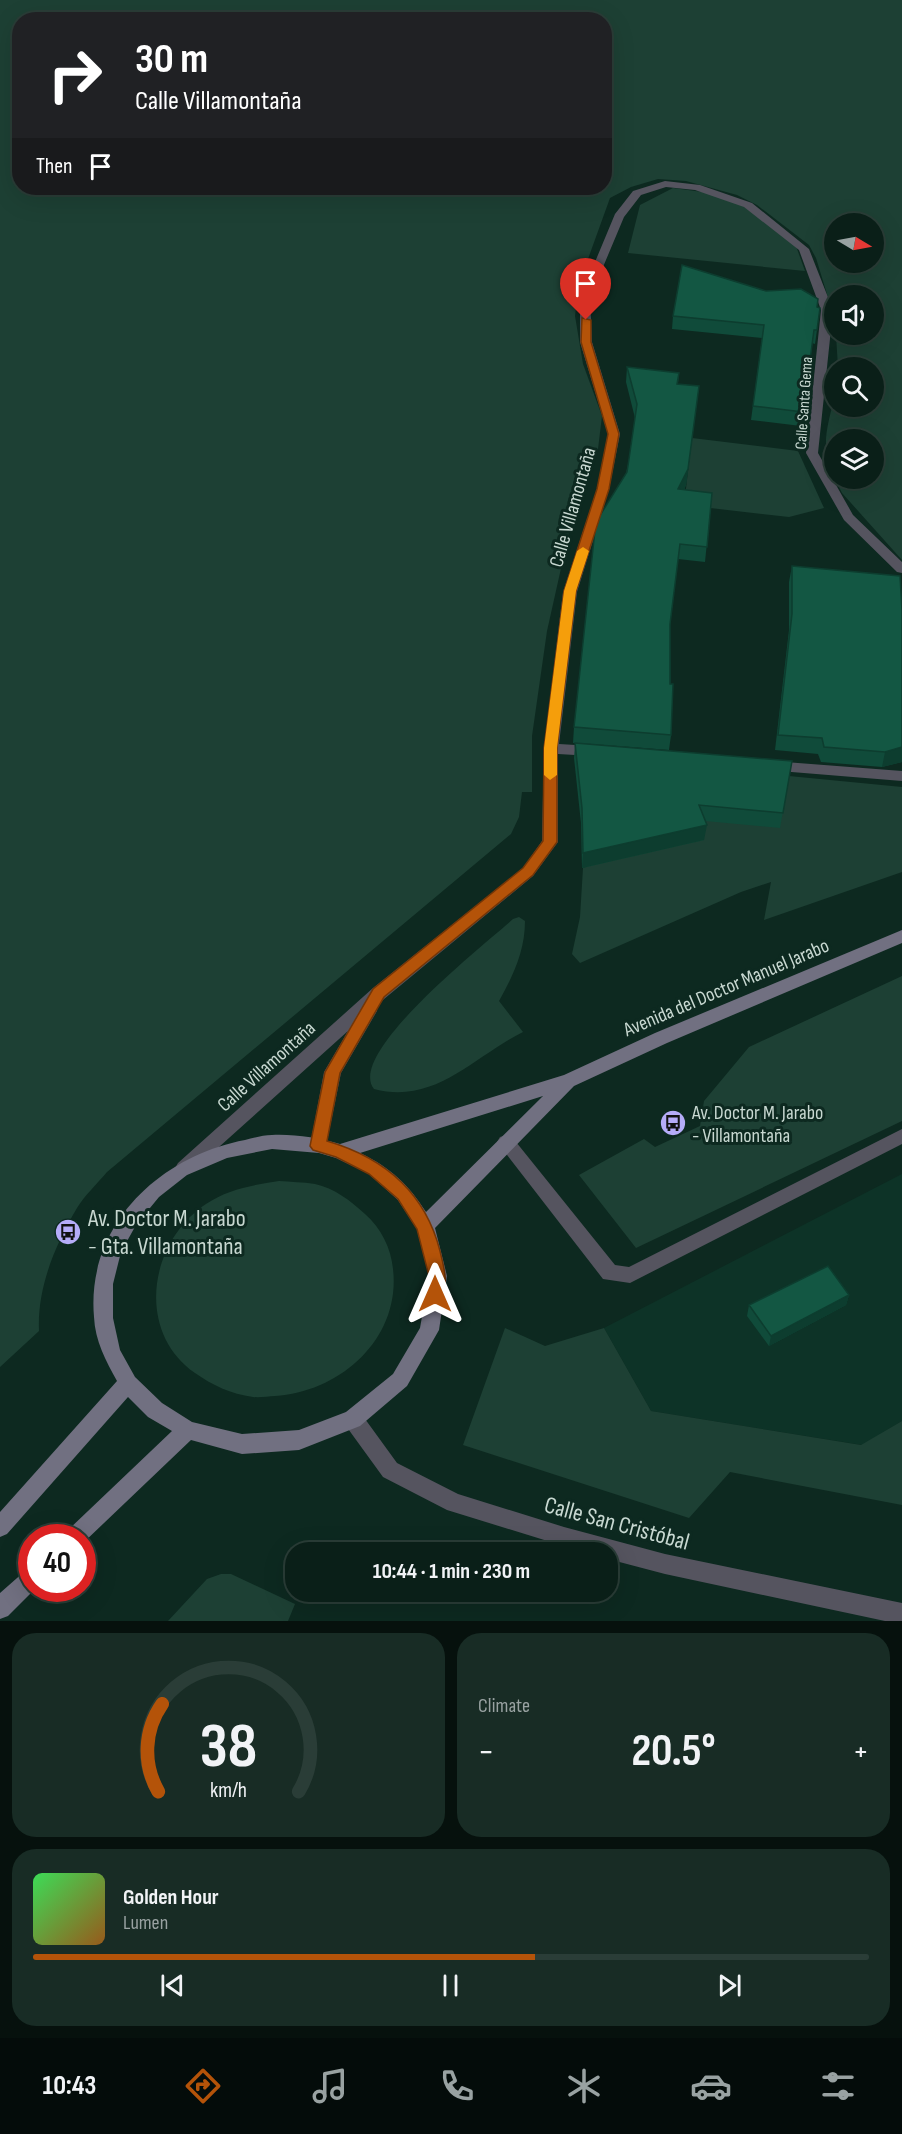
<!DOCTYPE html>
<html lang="en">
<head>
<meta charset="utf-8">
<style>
	body { margin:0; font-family:"Sofia Sans Condensed",sans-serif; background:#182c25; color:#f1f3f6; height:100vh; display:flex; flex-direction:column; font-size:22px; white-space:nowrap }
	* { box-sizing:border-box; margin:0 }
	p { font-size:20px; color:#99a2a2 }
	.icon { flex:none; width:33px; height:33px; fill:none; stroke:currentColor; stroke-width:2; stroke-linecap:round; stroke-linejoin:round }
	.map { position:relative; height:1621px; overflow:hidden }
	.details { display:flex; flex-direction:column; gap:12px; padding:12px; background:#06110d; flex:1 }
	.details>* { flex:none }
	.guide { position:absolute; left:12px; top:12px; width:600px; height:183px; border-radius:24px; box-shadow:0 6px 24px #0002,0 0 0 2px #2a3d37; background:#202124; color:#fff; overflow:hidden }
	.needle { width:39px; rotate:100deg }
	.buttons { position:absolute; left:824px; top:213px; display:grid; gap:12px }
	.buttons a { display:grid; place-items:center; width:60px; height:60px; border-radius:50%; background:#0a1f18; box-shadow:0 6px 24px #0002,0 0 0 2px #2a3d37; font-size:30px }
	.speed { position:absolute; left:18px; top:1524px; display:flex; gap:12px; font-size:30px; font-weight:700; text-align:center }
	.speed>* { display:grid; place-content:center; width:78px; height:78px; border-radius:50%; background:#0a1f18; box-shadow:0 6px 24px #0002,0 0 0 2px #2a3d37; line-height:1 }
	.speed .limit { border:9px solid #d22; background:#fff; color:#111 }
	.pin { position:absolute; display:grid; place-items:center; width:51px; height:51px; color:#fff; margin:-62px -26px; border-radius:50% 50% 50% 0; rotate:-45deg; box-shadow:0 0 6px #0007 }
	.pin .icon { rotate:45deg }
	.me { position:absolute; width:66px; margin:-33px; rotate:0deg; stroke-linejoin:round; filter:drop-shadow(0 0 4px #0008) }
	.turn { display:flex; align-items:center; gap:21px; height:126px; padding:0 24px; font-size:27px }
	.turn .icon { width:78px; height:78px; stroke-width:2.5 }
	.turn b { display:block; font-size:42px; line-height:51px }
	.then { display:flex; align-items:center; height:57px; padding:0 24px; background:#0003; gap:12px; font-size:22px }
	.big { font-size:45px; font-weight:700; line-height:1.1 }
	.details .tile { flex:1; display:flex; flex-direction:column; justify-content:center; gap:9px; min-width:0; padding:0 21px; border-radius:24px; background:#182c25 }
	.details .dial { align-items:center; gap:0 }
	.dial svg { height:156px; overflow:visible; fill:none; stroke:#2a3d37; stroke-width:7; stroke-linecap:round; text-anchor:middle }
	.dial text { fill:#f1f3f6; stroke:none }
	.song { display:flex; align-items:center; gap:18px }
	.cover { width:72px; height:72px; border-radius:9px; background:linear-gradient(135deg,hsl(130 70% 55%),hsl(30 70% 35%)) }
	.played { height:6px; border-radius:3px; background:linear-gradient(90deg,#b45309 60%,#2a3d37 60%) }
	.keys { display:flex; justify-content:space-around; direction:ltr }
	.heat { display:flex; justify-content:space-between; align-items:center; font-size:33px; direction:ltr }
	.details .tiles { flex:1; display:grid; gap:12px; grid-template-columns:1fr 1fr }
	.tile:last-child { grid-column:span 2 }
	.trip { position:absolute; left:285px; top:1542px; width:333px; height:60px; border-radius:24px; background:#0a1f18; box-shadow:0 6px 24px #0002,0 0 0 2px #2a3d37; font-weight:700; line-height:60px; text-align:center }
	.dock { display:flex; height:96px; justify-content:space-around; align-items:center; background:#040c0a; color:#99a2a2 }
	.dock .icon { width:42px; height:42px }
	.dock .current { color:#b45309 }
	.dock b { font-size:27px; color:#f1f3f6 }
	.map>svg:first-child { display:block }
</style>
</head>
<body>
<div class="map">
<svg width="902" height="1621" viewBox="0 0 902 1621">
	<rect width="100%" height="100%" fill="#0d2920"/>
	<path fill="#0d3327" d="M902,1174V1421L862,1445L651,1411L604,1328Z"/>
	<path fill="#1d4034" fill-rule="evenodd" d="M0,0H902V560L842,493L835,479L873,478V440H834V477C820,448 827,428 834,399V406H873V368L838,367L836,335L873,334V296H834V317L816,258L809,245L757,205L737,195L686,181L658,179L631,187L610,198L579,284L575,316L583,364L602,416L598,449L570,528L547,631L532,736V792H522L519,817L511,834L107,1172C97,1184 85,1195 77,1208C55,1245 37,1288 39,1331L0,1367ZM20,20H604V188H20ZM834,224H873V262H834Z
		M673,188L710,193L742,205L796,246L805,271L628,253L640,205Z
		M692,438L798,451L824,508L789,517L684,505Z
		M789,776L902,787V872L764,920L771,882L741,892L580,963L572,954L580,917L583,868L698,824Z
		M519,917L525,921C525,951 513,976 499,1001L523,1032C474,1056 436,1105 374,1089C345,1053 488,942 513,919Z
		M902,976V1121L636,1248L579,1175L644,1139L655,1147L700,1126L704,1101L749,1047Z
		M279,1181C290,1182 303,1182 315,1184C334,1188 351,1201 365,1214C381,1228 391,1248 393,1269C401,1338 341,1392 275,1396C268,1396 260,1398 253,1397C231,1394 212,1385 195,1373C135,1331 149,1242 206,1204C228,1189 253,1185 279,1181Z
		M505,1328L545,1346L604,1328L651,1411L861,1445L902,1421V1505L730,1472L689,1518L463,1445Z
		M221,1574H231L295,1604L288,1621H168L207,1579Z"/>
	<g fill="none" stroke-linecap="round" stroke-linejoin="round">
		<path fill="#55545f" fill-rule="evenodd" d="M902,1129V1144L630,1283L603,1279L497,1142L500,1137L506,1135L512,1137L615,1265L629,1267Z"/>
		<path fill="#55545f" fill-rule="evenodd" d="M665,181L700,185L752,203L809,249L833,310L818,453L853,515L902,562V573L897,572L844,520L806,453L821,310L799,250L744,207L695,190L666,187L641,195L624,217L590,298L592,342L620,434L609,489L577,592L559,744L592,746L599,751L592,756L558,754V842L555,846L533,876L378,1004L377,1011L341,1073L325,1151L319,1153L313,1151L310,1146L324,1072L348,1031L190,1173L184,1176L178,1173L175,1168L178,1163L373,988L523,868L542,841L544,748L563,592L597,489L608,434L580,342V298L615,214L633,191Z
			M772,761L902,771V781L767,770L765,766Z
			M353,1410L360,1412L397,1463L458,1494L564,1527L665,1554L902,1603V1621H885L665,1574L608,1559V1552H583L447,1510L383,1477L346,1426L343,1419L346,1412Z"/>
		<path fill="#717081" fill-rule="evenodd" d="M902,930V943L667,1043L574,1086L435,1228L447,1276L439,1330L407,1386L360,1426L299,1450L242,1454L191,1440L82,1544V1538H64L67,1531L172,1431L148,1417L128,1397L7,1534L0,1537V1512L117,1381C106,1361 95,1341 94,1317C86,1225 160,1156 245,1140C254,1138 263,1135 272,1135C295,1134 319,1138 340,1144L564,1075L655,1033ZM543,1096L426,1212C408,1184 391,1168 360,1153ZM272,1149L319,1153L336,1158L369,1174L398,1200L417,1229L429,1276L420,1328L393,1374L346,1412L299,1430L242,1434L192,1422L162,1403L135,1377L120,1350L113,1318V1284L121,1252L136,1225L159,1197L187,1175L227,1158Z
			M32,1568V1588H36L8,1616L0,1619V1593L25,1571Z"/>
	</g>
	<path fill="#104b3a" d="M817,307V330L815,344L812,343L801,426L751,420L762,338L672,329L673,316Z
		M627,367L679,373L678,384L697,401L686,485L684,490L712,493L705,562L678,559L670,626L671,735L669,750L579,743L792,761L780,828L705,821L704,840L582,868L581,823L574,758L575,743H573L574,727L629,459L635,418L626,382Z
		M792,566L902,762L882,767L821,762L818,754L775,750L789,630V582Z
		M849,1295L846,1305L769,1346L747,1316L749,1305Z"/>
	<path fill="#0d3d2f" d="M697,401L686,485L677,504L678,489Z
		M902,747V762L882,767L885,752Z
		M707,825L704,840L582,868L583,853Z
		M849,1295L846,1305L769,1346L771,1336Z"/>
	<path fill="#135743" stroke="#0d3d2f" stroke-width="1.5" d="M682,265L766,291L801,289L818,299L817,307L820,308L817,330H814L803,412L753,406L764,325L673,316Z
		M627,367L679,373L677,384L699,386L688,469L678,489L712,493L707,547L680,544L670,624V684H673L671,735L574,727L595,530L599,517L627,472L629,459L637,404Z
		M792,566L900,576L902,610V747L885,752L824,747L822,738L778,735L792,614Z
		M575,743L792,761L783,813L699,805L707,825L583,853L582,808Z
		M828,1266L849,1295L771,1336L749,1305Z"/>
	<path fill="#b45309" stroke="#753606" stroke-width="1.5" d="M582,318L591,320V342L619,434L609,489L576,591L557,748V842L533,875L384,997L340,1073L327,1141C385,1158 425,1192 440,1251C444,1268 449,1283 441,1300L435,1302L429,1300L426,1294L429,1276L417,1229L398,1199L369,1174L336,1157L313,1150L310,1146L325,1072L373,989L523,868L543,841L544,748L564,591L597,489L608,434L581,342Z"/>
	<path fill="#f59e0b" d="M583,547L589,551L576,591L557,748V775L550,780L544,775V748L564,591L577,551Z"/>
	<defs>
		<g id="bus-disc" transform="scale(1.35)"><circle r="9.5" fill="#b5acf8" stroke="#0d2920"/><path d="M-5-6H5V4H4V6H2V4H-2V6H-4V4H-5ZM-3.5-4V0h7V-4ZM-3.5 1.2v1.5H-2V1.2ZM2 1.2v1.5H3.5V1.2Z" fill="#111"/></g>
	</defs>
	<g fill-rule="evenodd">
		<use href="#bus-disc" x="673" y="1123"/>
		<use href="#bus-disc" x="68" y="1232"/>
	</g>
	<g text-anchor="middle" stroke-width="6" stroke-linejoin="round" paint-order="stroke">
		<g font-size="16" fill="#c8d8d1" stroke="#0d2920">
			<text transform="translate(803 403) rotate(-86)" y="6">Calle Santa Gema</text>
		</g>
		<g font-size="20" fill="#c8d8d1" stroke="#0d2920">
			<text transform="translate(572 507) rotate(-74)" y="7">Calle Villamontaña</text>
			<text transform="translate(726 987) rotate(-23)" y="7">Avenida del Doctor Manuel Jarabo</text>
			<text transform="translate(266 1066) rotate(-42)" y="7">Calle Villamontaña</text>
		</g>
		<g font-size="20" fill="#c8d8d1" stroke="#0d2920" text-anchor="start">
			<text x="692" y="1119">Av. Doctor M. Jarabo<tspan x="692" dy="23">- Villamontaña</tspan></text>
		</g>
		<g font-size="24" fill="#c8d8d1" stroke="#0d2920" text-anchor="start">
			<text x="88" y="1226">Av. Doctor M. Jarabo<tspan x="88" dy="28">- Gta. Villamontaña</tspan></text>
		</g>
		<g font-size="24" fill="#c8d8d1" stroke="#0d2920">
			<text transform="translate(617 1523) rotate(15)" y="8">Calle San Cristóbal</text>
		</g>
	</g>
</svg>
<div class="buttons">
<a><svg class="needle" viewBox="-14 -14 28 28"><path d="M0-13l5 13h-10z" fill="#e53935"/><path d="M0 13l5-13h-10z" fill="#99a2a2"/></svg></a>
<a><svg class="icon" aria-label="sound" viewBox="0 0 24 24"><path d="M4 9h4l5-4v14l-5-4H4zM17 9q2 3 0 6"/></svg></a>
<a><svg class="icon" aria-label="search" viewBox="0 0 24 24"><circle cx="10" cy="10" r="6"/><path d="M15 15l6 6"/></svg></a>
<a><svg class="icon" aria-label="layers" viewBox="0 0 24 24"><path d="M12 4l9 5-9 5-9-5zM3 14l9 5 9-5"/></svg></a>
</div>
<div class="speed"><div class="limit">40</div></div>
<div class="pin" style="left:586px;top:320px;background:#d93025"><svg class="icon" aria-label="arrive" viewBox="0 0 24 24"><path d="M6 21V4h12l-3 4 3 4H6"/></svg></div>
<svg class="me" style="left:435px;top:1294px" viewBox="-20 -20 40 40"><path d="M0-17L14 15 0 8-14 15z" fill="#b45309" stroke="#fff" stroke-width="4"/></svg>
<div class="trip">10:44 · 1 min · 230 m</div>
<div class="guide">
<div class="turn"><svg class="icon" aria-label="right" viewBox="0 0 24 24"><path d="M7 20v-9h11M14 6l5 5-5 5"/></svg><div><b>30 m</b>Calle Villamontaña</div></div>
<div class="then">Then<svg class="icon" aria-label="arrive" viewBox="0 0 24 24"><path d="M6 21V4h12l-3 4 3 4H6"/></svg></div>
</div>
</div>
<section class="details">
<div class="tiles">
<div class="tile dial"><svg viewBox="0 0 100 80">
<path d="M14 69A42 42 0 1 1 86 69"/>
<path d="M14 69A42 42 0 0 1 16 24" stroke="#b45309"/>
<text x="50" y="56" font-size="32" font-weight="700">38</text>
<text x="50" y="72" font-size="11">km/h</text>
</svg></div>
<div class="tile"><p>Climate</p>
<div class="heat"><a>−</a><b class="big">20.5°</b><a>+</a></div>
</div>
<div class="tile">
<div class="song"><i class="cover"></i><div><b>Golden Hour</b><p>Lumen</p></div></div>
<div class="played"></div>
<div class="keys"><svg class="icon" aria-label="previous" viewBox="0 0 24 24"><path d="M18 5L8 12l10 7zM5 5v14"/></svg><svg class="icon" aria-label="pause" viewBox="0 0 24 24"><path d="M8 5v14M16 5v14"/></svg><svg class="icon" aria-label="next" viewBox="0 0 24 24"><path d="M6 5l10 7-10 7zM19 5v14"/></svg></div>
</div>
</div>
</section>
<nav class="dock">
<b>10:43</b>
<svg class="icon current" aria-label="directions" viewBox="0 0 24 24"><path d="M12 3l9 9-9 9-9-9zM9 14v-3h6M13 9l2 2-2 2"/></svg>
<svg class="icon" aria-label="music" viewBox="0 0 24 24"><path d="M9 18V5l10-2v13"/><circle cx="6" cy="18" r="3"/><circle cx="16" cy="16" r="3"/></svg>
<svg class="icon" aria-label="phone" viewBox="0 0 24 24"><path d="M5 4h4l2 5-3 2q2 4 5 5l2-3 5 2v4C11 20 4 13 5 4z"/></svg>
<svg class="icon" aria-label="climate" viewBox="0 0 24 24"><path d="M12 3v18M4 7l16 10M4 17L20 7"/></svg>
<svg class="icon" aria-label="car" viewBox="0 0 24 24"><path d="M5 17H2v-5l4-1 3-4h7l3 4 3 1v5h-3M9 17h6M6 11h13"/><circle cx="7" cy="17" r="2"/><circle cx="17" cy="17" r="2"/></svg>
<svg class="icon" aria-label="filters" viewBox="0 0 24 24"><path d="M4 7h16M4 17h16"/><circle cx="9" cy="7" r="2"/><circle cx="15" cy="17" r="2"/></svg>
</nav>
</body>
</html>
